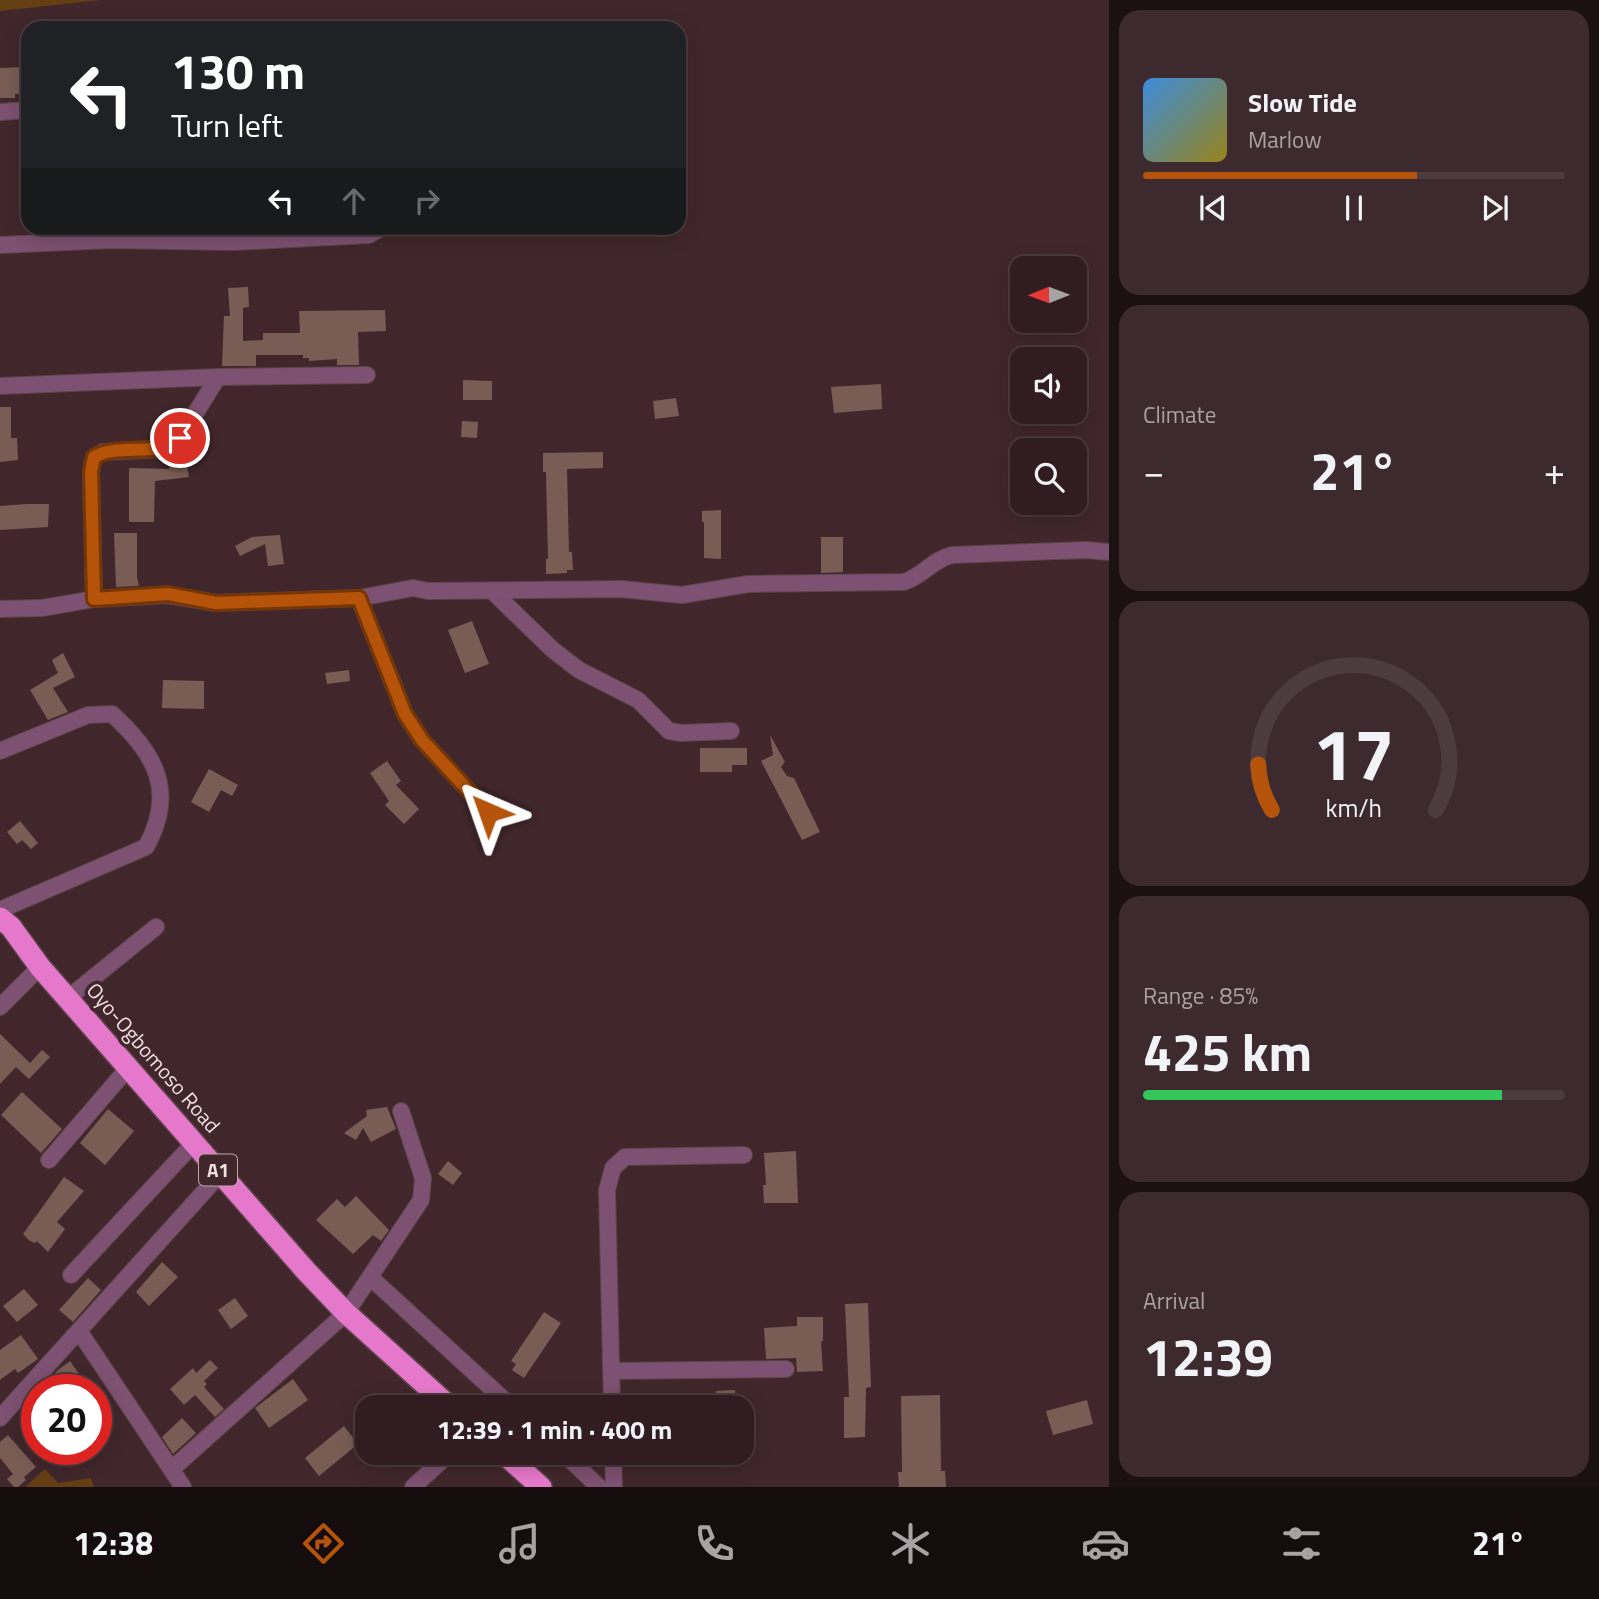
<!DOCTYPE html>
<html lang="en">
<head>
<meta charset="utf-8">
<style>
	body { margin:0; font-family:"Titillium Web",sans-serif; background:#3d2a2e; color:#f1f3f6; height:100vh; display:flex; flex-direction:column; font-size:26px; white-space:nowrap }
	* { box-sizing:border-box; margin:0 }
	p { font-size:23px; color:#a8a2a5 }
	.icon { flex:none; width:38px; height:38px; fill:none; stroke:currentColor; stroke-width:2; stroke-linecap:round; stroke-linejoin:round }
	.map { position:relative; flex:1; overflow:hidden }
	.details { display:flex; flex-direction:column; gap:10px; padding:10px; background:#1b1012; width:490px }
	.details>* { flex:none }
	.hud { position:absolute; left:21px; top:21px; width:665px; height:214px; border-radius:21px; box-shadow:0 4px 18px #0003,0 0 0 2px #4c3b3f; background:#202124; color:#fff; overflow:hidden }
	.needle { width:46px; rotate:269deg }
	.buttons { position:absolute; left:1010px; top:256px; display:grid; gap:14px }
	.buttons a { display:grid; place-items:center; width:77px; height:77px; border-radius:14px; background:#311d21; box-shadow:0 4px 18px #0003,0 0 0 2px #4c3b3f; font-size:35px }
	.speed { position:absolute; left:21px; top:1374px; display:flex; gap:14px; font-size:35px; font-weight:700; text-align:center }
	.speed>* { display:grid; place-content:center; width:91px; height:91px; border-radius:50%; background:#311d21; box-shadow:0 4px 18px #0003,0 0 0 2px #4c3b3f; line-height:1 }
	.speed .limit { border:10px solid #d22; background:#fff; color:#111 }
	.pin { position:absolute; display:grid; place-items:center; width:60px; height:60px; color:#fff; margin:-30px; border:4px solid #fff; border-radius:50%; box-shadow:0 2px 7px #0007 }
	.me { position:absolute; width:77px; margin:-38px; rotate:317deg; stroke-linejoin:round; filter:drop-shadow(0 0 5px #0008) }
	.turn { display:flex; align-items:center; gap:24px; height:147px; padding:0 35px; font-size:32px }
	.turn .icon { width:91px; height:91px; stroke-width:2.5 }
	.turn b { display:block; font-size:49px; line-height:60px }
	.lanes { display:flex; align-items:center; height:66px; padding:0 35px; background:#0003; justify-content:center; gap:35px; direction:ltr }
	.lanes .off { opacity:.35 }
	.big { font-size:52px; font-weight:700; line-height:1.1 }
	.details .card { flex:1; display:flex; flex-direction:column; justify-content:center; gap:10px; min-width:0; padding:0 24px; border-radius:21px; background:#3d2a2e }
	.details .dial { align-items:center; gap:0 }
	.dial svg { height:182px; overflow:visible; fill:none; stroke:#4c3b3f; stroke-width:7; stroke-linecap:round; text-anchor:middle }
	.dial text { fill:#f1f3f6; stroke:none }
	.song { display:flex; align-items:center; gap:21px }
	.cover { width:84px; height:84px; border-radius:10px; background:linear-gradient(135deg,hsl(210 70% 55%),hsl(50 70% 35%)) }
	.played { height:7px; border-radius:4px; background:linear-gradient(90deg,#b45309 65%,#4c3b3f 65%) }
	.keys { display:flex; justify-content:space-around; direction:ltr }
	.heat { display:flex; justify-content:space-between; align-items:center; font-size:38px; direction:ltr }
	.charge { height:10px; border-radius:5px; background:linear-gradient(90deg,#34c759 85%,#4c3b3f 0) }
	.trip { position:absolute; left:355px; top:1395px; width:399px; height:70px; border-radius:21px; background:#311d21; box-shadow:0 4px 18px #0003,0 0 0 2px #4c3b3f; font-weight:700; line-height:70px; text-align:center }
	.menu { display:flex; height:112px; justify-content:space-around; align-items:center; background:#140c0d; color:#a8a2a5 }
	.menu .icon { width:49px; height:49px }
	.menu .current { color:#b45309 }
	.menu b { font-size:32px; color:#f1f3f6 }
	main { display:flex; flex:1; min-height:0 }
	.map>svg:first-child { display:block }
</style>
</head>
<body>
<main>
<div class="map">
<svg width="1109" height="1487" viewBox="0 0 1109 1487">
	<rect width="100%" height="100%" fill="#41272c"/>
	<path fill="#643f13" d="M0,0H100L0,11Z
		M45,1469L58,1483L91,1478L94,1487H25Z"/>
	<path fill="#795d54" d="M24,67L28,94H15V98H0V68Z
		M248,287L249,307L243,308V341L263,340V333H300L299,311L385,310L386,331L358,332L359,365H337V359L309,361V358H303V355H256V366H222L224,316H230L228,288Z
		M463,380L492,381V400H463Z
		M881,384L882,409L834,413L831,387Z
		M676,398L679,416L655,419L653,401Z
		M0,407H11V438H17L18,460L0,462Z
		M462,421L478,422L477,438L461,437Z
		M603,452V468L567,469L569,552H572L573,570H567V573L546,574V559H548L546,472H543V453Z
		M187,465L189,477L155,481L154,522H129V468L169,469V467Z
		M27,504H49L48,527L0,530V506Z
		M721,510V559L704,558V522H702V511Z
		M114,533H137V577L139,586L116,587Z
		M280,535L284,564L268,566L265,544L240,556L235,546L252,537Z
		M821,537H843V572L821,573Z
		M472,621L489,664L465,673L448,630Z
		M63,653L75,677L53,688L68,712L48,720L30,690L58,673L52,660Z
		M349,670L350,681L327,684L325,673Z
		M163,680L204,681V709L162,708Z
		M770,735L785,762L781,767L787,776L794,778L820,832L802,840L761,761L773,755Z
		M700,748H747V765H732V772H700Z
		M387,761L401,781L396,785L419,809L404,824L385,805L389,801L370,773Z
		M209,769L238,785L232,796L221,790L209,812L191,802Z
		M20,821L38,843L31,849L22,840L17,844L7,832Z
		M0,1034L30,1063L42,1050L50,1057L29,1079L16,1067L0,1084Z
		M22,1092L62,1129L41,1153L1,1115Z
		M387,1107L396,1129L371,1142L363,1128L356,1140L344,1133L367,1116L366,1110Z
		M108,1109L134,1131L105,1165L80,1143Z
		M796,1151L798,1203H764L763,1185H766L764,1153Z
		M448,1161L462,1173L453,1185L438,1174Z
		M64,1177L84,1191L57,1222L65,1229L48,1252L37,1241L35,1243L30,1241L23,1234Z
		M356,1196L389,1230L381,1241L373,1235L353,1254L316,1220L337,1199L345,1207Z
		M162,1262L178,1277L149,1306L136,1292Z
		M88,1278L101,1290L73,1322L59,1310Z
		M24,1289L38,1305L17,1322L3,1306Z
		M235,1298L248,1316L231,1329L218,1310Z
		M868,1303L871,1387L866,1388L865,1437L844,1438V1397H849L845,1304Z
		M544,1312L561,1323L524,1378L512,1370L516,1364L511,1361Z
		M797,1317H823V1341H821L823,1371L797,1372L796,1358L766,1359L764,1328L797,1326Z
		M21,1335L38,1359L18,1373L15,1369L0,1380V1350Z
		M210,1360L218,1368L204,1381L207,1384L204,1387L224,1409L215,1417L195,1395L184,1405L170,1389L193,1368L196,1373Z
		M70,1361L84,1381L73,1390H40L58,1370Z
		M293,1379L308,1400L269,1428L255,1408Z
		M735,1390L736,1407H717L716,1391Z
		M940,1395L941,1471H945L946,1487H899L898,1472H902L901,1396Z
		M1087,1400L1093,1424L1053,1435L1046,1411Z
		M182,1418L196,1433L173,1454L162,1437Z
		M344,1426L358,1444L319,1476L305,1458Z
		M8,1435L36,1467L24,1477L26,1480L18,1487H14L7,1479L13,1474L0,1458V1442Z"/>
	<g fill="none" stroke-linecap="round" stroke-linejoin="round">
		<g stroke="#5d4449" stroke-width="18">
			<path id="minor" d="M0,112L28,110
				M0,245L111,240L233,242L369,235L381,228
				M0,386L218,377L367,375
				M492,591L553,650L579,670L638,700L669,731L681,733L731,731
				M359,598L405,714L422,740L488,812
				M94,599L91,472L94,457L103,452L160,449L171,446L180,438L218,377
				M0,609L42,608L94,599L168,595L216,603L359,598L413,588L428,591L621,589L682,595L748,584L904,582C923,576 932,560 952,555L1086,550L1109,552
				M0,751L88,715L112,714C155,753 177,791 146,847L0,910
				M68,998L156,927
				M0,1007L40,967
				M49,1160L128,1068
				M71,1275L194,1143
				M370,1277L512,1407
				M79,1331L183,1487
				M611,1371L786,1369
				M612,1407L607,1190L613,1168L625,1157L744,1155
				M0,1418L221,1173
				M562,1452L599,1487
				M613,1452L614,1487
				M172,1469L346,1313L421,1200L423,1178L401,1111
				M413,1487L451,1452"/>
		</g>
		<g stroke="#5d4449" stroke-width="24">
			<path id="highway" d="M0,918L11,927L40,967L306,1271L346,1313L450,1407
				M502,1452L541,1487"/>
		</g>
		<use href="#minor" stroke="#7d5171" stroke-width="16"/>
		<use href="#highway" stroke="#e678cb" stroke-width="21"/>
	</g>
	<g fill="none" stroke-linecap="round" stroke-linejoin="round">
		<g stroke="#753606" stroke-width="18">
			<path id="route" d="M180,438C155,459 121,442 94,457L91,472L94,599L168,594L216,603L359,598L405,714L422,740L488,812"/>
		</g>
		<use href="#route" stroke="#b45309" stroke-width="12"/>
	</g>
	<g text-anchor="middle" stroke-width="7" stroke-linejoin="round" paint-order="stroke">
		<rect fill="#41272c" stroke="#bca8ab" stroke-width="2" x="199" y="1154.5" width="38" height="31" rx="5"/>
		<g font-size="19" font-weight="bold" fill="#f1dfe2">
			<text x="218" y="1177">A1</text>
		</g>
		<g font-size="21" fill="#f1dfe2" stroke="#41272c">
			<text transform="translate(153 1058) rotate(49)" y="7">Oyo-Ogbomoso Road</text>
		</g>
	</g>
</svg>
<div class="buttons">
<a><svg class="needle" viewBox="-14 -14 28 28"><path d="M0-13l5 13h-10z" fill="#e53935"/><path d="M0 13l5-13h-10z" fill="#a8a2a5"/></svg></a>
<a><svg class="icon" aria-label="sound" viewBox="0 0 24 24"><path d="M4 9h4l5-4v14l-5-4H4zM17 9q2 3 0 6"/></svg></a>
<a><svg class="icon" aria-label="search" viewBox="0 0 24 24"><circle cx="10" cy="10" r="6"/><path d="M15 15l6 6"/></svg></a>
</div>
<div class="speed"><div class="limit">20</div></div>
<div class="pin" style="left:180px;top:438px;background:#d93025"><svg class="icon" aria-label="arrive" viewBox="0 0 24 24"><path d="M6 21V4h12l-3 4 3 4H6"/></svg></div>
<svg class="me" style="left:488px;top:812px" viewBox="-20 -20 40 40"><path d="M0-17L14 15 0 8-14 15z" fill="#b45309" stroke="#fff" stroke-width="4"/></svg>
<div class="trip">12:39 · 1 min · 400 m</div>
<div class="hud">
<div class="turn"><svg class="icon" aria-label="left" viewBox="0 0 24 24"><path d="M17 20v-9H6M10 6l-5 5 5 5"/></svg><div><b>130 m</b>Turn left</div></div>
<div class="lanes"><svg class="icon" aria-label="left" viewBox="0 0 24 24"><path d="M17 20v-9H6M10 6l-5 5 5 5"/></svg><svg class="icon off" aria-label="ahead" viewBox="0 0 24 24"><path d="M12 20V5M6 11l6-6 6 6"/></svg><svg class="icon off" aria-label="right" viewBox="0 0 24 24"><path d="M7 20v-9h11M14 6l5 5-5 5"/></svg></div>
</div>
</div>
<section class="details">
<div class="card">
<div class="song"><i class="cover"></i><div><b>Slow Tide</b><p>Marlow</p></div></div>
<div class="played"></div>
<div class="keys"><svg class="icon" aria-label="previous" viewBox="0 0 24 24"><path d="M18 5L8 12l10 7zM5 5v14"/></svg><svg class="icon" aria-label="pause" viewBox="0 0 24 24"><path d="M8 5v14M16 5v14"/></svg><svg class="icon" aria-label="next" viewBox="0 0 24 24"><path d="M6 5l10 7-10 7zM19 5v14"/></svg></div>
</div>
<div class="card"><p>Climate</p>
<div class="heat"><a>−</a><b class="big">21°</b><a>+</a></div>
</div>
<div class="card dial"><svg viewBox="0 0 100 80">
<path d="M14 69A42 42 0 1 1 86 69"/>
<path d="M14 69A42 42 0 0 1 8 49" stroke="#b45309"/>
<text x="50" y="56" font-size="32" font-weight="700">17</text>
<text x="50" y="72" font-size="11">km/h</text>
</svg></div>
<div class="card"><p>Range · 85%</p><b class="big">425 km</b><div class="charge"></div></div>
<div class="card"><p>Arrival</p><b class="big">12:39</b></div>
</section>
</main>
<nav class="menu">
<b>12:38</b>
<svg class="icon current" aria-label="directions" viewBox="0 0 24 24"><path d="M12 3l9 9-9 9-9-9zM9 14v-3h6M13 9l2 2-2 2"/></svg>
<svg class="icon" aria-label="music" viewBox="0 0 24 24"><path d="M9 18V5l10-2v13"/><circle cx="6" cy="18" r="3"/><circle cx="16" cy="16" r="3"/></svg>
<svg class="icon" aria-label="phone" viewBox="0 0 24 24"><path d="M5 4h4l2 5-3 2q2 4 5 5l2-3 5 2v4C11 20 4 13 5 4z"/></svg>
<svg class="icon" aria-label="climate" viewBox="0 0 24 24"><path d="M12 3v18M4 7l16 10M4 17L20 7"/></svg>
<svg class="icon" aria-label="car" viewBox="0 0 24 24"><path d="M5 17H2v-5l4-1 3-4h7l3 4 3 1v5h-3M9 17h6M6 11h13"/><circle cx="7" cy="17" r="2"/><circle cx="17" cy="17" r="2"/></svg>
<svg class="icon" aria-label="filters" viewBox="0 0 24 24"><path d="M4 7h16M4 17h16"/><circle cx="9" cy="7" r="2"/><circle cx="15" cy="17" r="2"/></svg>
<b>21°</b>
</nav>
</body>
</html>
